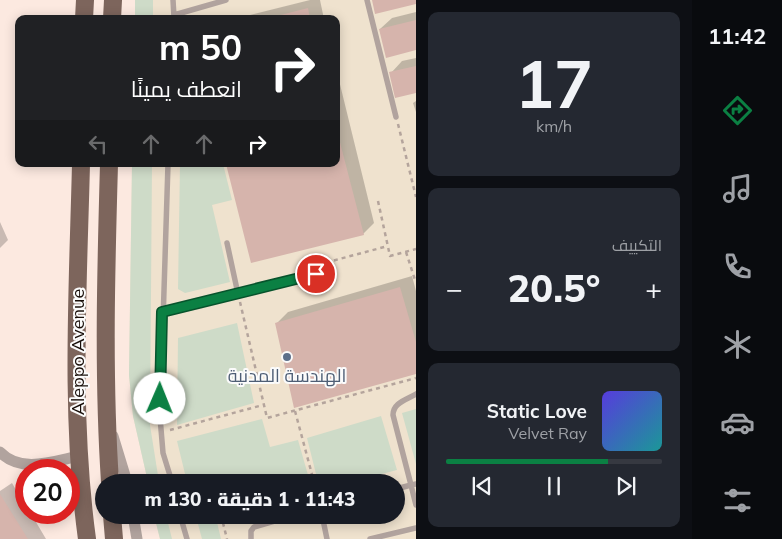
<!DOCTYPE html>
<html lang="ar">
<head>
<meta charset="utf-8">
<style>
	body { margin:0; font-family:Mulish,Cairo,sans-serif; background:#242831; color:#f1f3f6; direction:rtl; height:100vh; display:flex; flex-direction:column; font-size:19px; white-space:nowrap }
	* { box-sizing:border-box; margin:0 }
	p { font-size:16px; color:#9ea1a6 }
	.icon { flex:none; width:28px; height:28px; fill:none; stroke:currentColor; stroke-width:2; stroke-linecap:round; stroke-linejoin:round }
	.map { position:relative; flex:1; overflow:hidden; direction:ltr }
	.sheet { display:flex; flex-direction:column; gap:12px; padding:12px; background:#0d0f14; width:276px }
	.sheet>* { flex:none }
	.top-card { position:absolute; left:15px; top:15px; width:325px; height:152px; border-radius:10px; box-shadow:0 2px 12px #0003; direction:rtl; background:#202124; color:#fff; overflow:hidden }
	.speed { position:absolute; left:15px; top:459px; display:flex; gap:10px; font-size:25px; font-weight:700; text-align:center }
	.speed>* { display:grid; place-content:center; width:65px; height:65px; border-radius:50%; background:#171b24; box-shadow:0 2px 12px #0003; line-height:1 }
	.speed .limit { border:8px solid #d22; background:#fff; color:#111 }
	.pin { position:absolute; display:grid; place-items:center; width:42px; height:42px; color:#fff; margin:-21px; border:2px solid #fff; border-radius:50%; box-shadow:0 1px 5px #0007 }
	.me { position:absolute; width:55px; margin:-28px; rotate:1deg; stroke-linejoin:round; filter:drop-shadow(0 0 4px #0008) }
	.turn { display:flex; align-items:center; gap:18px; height:105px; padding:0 15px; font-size:22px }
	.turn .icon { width:65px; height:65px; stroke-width:2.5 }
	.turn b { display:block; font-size:35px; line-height:42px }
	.lanes { display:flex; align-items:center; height:48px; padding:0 15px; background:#0003; justify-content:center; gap:25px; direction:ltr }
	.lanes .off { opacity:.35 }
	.big { font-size:38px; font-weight:800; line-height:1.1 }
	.sheet .card { flex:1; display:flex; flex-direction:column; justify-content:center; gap:8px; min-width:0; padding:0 18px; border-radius:10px; background:#242831 }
	.sheet .dial { align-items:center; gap:0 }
	.dial b { font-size:65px; line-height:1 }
	.song { display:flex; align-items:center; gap:15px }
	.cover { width:60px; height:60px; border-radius:8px; background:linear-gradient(135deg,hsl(250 70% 55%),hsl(180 70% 35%)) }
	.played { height:5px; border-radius:2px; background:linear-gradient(90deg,#0b8043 75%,#363941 75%) }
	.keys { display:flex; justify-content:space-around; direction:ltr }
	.heat { display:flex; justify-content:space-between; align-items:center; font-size:28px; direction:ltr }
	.trip { position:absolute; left:95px; top:474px; width:310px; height:50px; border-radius:25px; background:#171b24; box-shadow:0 2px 12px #0003; font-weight:800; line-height:50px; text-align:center; direction:rtl }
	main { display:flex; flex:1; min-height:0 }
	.tabs { display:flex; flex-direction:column; width:90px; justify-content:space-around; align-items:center; background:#090b0e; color:#9ea1a6 }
	.tabs .icon { width:35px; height:35px }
	.tabs .selected { color:#0b8043 }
	.tabs b { font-size:22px; color:#f1f3f6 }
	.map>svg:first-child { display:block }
</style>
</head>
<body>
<main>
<nav class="tabs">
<b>11:42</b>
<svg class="icon selected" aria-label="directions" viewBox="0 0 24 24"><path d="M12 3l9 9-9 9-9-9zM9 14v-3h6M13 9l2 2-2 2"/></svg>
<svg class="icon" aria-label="music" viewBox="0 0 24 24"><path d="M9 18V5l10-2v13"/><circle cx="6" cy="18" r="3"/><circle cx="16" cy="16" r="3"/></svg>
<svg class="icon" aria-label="phone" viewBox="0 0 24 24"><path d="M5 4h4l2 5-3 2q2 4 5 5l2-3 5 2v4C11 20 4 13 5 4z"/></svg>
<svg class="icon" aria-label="climate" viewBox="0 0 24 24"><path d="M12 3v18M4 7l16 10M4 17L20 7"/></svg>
<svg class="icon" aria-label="car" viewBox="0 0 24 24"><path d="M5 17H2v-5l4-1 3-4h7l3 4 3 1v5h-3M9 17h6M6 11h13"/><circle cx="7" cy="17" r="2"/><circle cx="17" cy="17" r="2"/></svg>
<svg class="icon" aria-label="filters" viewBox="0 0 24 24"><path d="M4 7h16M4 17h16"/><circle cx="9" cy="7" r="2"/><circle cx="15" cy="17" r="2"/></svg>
</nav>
<section class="sheet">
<div class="card dial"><b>17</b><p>km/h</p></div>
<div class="card"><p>التكييف</p>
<div class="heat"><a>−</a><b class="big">20.5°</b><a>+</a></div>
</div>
<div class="card">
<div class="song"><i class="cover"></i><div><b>Static Love</b><p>Velvet Ray</p></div></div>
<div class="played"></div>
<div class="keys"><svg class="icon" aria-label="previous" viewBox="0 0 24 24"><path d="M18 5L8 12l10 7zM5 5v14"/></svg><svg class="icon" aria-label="pause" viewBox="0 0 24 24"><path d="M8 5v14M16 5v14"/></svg><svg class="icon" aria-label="next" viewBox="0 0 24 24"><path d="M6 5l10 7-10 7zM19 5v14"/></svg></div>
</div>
</section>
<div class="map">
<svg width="416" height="539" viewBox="0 0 416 539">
	<rect width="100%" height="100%" fill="#fce9e0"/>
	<path fill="#efe2ce" d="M135,0H416V539H160L154,515H396V482H148L133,416L129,375L132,164H336V19H135Z"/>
	<path fill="#cedbc8" d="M135,0H153V19H135Z
		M132,164H152L150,425L159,482H148L133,416L129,375Z
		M180,164H223L232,200L212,205L230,282L185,293L178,289Z
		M237,323L254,403L177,425L178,338Z
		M416,409V464L402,413Z
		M381,416L397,470L351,482H318L307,438Z
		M262,419L270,447L298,440L310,482H187L177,441Z
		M154,515H166L172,539H160Z
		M216,518L221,539H202L198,524Z"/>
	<path fill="#0003" d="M310,0H320L324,19H234Z
		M416,12V49L380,29L392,18Z
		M416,58V92L391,73L402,61Z
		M336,68L374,223L363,234L252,262L228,164H336Z
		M416,101V112L413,103Z
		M0,222L8,240L0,248Z
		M412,276L416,291V373L276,324L288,312Z
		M12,483L26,507V512H30L46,539H0V491Z"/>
	<path fill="#d6b4ac" d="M372,0H416V4L375,14Z
		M308,8L310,19H269V18Z
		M416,20V50L386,58L379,29Z
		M416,66V93L395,98L389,72Z
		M336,127L364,235L251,263L226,164H336Z
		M400,287L416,342V374L294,408L275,323Z
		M0,494L28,539H0Z"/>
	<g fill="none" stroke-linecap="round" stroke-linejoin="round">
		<path stroke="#b4a49c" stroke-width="2.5" stroke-dasharray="4 4" stroke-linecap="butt" d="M398,124L416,197
			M378,201L390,256L416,249
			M406,252L415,280
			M321,269L328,262L388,246
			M240,302L267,418L416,378
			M295,411L314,482
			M170,430L263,405
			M221,515L227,539
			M191,521L213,515"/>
		<path stroke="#b1a39e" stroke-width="5.5" d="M173,0L174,17
			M367,0L396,117
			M174,15L226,0
			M168,164L160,417L163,453L172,482
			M227,243L238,294
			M162,311L316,274
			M416,484L411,485L416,505
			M396,489L411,485L393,415C393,403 406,400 416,394
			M180,515L187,539
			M322,515L327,539
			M251,539V531L254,527L295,515
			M370,539L416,528"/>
		<path stroke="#b1a39e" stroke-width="11" d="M113,436L127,482
			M0,452C21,474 54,461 79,456
			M133,515L137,539"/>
		<path stroke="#7d655c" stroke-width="18" d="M84,19L85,0
			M112,19L113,0
			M81,164C78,288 70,415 87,539
			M109,164C106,270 103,376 110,482
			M112,515L114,539"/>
	</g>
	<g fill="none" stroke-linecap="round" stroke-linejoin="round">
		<g stroke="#07532c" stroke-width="12">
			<path id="route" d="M160,399L162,312L316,274"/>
		</g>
		<use href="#route" stroke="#0b8043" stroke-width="9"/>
	</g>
	<circle fill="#5c6f8a" stroke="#fbfbfb" stroke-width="2" cx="287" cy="357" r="5"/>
	<g text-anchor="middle" stroke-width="4" stroke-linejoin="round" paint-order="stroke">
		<g font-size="18" fill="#170d08" stroke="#fbfbfb">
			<text transform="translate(78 352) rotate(-90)" y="6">Aleppo Avenue</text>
		</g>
		<g font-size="18" fill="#4e5e75" stroke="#fbfbfb">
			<text x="287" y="382">الهندسة المدنية</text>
		</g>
	</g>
</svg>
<div class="speed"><div class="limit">20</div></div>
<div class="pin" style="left:316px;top:274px;background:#d93025"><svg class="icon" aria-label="arrive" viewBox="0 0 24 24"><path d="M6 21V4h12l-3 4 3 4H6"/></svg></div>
<svg class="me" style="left:160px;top:399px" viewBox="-20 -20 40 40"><circle r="19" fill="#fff"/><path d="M0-13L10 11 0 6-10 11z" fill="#0b8043"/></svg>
<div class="trip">11:43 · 1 دقيقة · 130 m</div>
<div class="top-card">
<div class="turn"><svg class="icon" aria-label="right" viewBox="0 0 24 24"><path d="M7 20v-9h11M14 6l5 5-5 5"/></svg><div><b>50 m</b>انعطف يمينًا</div></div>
<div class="lanes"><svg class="icon off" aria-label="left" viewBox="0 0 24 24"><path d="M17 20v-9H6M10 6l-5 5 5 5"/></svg><svg class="icon off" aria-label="ahead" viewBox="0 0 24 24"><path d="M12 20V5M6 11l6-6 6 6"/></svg><svg class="icon off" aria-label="ahead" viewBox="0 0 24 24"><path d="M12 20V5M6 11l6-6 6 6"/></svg><svg class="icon" aria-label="right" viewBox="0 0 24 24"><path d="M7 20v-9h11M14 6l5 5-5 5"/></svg></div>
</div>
</div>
</main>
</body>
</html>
